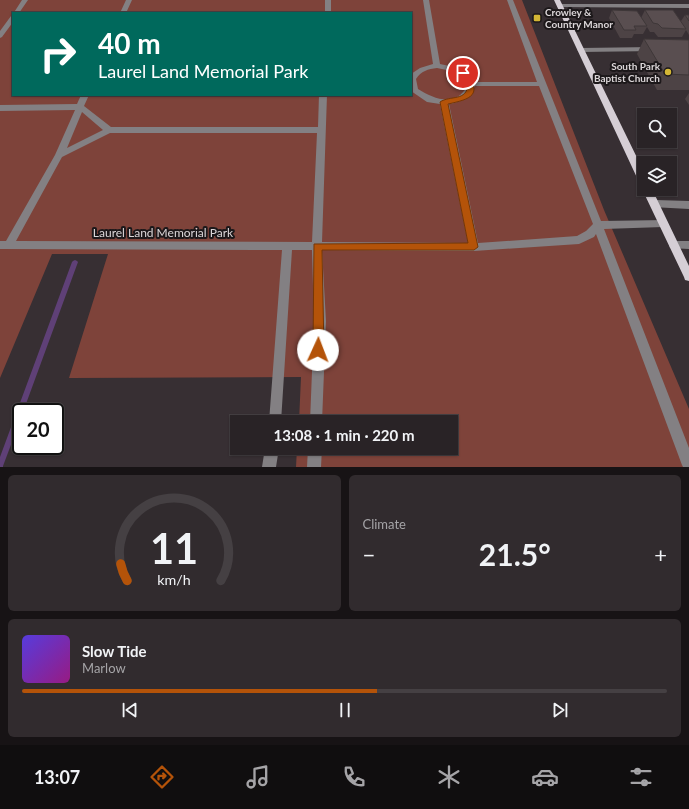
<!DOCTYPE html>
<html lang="en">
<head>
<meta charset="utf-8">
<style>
	body { margin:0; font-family:Lato,sans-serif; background:#312b2e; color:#f1f3f6; height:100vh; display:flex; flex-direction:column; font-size:15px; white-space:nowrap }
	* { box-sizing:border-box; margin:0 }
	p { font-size:13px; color:#a5a4a7 }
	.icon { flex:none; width:22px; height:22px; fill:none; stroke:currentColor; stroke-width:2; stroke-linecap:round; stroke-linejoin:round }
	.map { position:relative; height:467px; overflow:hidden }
	.panel { display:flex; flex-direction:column; gap:8px; padding:8px; background:#171315; flex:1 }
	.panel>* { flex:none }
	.top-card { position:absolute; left:12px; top:12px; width:400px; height:84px; border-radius:0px; box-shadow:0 1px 3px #0004,0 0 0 1px #454043; background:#00695c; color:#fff; overflow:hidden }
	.buttons { position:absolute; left:637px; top:108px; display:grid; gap:8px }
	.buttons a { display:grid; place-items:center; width:40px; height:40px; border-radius:0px; background:#292326; box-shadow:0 1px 3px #0004,0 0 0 1px #454043; font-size:20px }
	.speed { position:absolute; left:12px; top:403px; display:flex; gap:8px; font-size:20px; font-weight:700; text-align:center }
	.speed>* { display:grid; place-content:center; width:52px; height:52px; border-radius:50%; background:#292326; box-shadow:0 1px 3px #0004,0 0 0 1px #454043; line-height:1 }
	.speed .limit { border:2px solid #111; border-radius:6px; background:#fff; color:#111 }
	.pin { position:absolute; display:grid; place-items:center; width:34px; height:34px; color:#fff; margin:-17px; border:2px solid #fff; border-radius:50%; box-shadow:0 1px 4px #0007 }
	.me { position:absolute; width:44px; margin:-22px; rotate:2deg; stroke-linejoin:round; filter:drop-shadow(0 0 3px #0008) }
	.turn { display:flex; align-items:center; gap:14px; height:84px; padding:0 20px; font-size:18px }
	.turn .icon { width:52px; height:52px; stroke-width:2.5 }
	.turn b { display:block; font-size:28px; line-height:34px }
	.big { font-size:30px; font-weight:700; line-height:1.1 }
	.panel .card { flex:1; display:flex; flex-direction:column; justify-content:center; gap:6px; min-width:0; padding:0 14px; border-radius:6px; background:#312b2e }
	.panel .dial { align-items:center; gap:0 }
	.dial svg { height:104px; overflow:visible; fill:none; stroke:#454043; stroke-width:7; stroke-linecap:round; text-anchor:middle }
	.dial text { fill:#f1f3f6; stroke:none }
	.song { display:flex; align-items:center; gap:12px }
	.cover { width:48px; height:48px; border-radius:6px; background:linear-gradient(135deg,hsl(250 70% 55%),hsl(310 70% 35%)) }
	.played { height:4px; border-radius:2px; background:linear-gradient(90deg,#b45309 55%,#454043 55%) }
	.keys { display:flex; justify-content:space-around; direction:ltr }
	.heat { display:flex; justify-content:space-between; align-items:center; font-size:22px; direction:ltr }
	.panel .tiles { flex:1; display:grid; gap:8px; grid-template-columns:1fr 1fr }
	.card:last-child { grid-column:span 2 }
	.trip { position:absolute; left:230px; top:415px; width:228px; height:40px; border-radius:0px; background:#292326; box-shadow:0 1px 3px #0004,0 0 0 1px #454043; font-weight:700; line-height:40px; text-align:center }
	.tab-bar { display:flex; height:64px; justify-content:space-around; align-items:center; background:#100e0f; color:#a5a4a7 }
	.tab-bar .icon { width:28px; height:28px }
	.tab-bar .current { color:#b45309 }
	.tab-bar b { font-size:18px; color:#f1f3f6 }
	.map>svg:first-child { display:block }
</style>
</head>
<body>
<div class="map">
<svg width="689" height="467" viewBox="0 0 689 467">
	<rect width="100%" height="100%" fill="#372f33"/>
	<path fill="#7e433a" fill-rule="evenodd" d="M0,0H522L604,210L689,409V467H296L297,448H451V422H299L301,377L69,378L108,254H52L0,378ZM13,13H411V95H13Z"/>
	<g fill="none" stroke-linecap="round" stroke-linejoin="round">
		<path fill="#5f4077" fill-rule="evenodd" d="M75,260L77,261L78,262L23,412H21V418L3,466V467H0V457L72,262L73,261Z"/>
		<path fill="#838083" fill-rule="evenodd" d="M22,0H28L19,13L13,14Z
			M126,0H132L126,13H120Z
			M325,0H331V13H325Z
			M423,0H429L440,64C452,67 469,68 473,82H537L507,0H513L601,221L666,220L668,223L666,226L663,227L604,229L689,448V467H683L682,465L596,234L594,237L579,244L474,251L322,250L326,321L322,422H310L314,321L312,250H292L281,422H269L282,250L0,249V241H6L55,155L75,110L0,111V105L77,104L81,95H89L84,106L111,127H318L319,95H327L322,242L468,243L440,104L427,102L411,91V74L420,68L433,64ZM437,68C450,71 463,72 467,86C456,108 434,99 418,89L416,79C421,71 428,69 437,68ZM475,86H539L593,224L586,231L577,236L478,243L449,104C461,102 469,98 475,86ZM82,112L103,130L67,148ZM110,133H317L312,242L16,241L62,157Z
			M560,4H689V8L558,7L557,6Z
			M13,15V22L2,37L0,38V31L11,16Z
			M653,47H656V51L581,52L577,50L581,48Z
			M655,200L689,201V209L652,207L650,204L652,201Z
			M674,241H689V249L670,248L669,245L670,242Z
			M265,448H279L276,467H262Z
			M308,448H322L321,467H307Z"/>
		<path fill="#d5ced5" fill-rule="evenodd" d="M554,0H560L644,172V185L639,182Z
			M644,187V189H652L689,266V281L685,280L684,277L642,189Z"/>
	</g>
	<path fill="#4d4345" d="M612,10L641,18L645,10L681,21L685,15H689V35L686,30L682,37H658L654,32H650L647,27L643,34H634L632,38H620L609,18Z
		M644,39L689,40V90H657L637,54Z
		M689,93V105L685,99Z"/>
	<path fill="#594e50" stroke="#3e3738" d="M612,10L637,11L647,26H634L636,30H624Z
		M645,10H673L686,29L662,28L658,24L653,23Z
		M685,15H689V21Z
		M644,39L689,40V75L665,74Z"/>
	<path fill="#b45309" stroke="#753606" d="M461,72H466C483,95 471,99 448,104L478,247L474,250H322L324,350L322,353L318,355L315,353L313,350L314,244L468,243L440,102C450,95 467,102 468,84L460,73Z"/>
	<g fill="#d3b635" stroke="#1c181a" stroke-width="1.5">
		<rect x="533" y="14" width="8" height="8" rx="2"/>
		<circle cx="668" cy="72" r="4"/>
	</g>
	<g text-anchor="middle" stroke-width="4" stroke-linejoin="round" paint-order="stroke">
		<g font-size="10" font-weight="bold" fill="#dbd6d8" stroke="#1c181a" text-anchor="start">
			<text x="545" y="16">Crowley &amp;<tspan x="545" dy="12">Country Manor</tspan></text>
			<text x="660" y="70" text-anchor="end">South Park<tspan x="660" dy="12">Baptist Church</tspan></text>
		</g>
		<g font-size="12" fill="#dbd6d8" stroke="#1c181a">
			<text x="163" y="237">Laurel Land Memorial Park</text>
		</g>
	</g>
</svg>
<div class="buttons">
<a><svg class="icon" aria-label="search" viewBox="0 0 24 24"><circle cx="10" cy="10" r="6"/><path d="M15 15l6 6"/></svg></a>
<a><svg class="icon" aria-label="layers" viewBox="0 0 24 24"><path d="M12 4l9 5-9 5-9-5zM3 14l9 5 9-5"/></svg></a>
</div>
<div class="speed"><div class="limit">20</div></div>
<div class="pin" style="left:463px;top:73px;background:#d93025"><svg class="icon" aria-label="arrive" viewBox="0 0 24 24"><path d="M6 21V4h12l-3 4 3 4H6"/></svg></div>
<svg class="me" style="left:318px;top:350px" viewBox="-20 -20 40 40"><circle r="19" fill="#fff"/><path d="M0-13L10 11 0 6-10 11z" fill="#b45309"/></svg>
<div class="trip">13:08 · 1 min · 220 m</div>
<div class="top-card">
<div class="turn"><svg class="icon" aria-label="right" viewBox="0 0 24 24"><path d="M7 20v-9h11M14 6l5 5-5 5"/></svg><div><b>40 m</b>Laurel Land Memorial Park</div></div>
</div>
</div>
<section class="panel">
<div class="tiles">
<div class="card dial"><svg viewBox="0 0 100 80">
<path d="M14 69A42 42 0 1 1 86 69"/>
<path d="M14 69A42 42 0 0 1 9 56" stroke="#b45309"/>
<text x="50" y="56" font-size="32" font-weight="700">11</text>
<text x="50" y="72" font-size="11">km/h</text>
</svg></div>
<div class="card"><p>Climate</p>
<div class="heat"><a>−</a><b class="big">21.5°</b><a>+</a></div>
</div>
<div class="card">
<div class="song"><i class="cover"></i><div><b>Slow Tide</b><p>Marlow</p></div></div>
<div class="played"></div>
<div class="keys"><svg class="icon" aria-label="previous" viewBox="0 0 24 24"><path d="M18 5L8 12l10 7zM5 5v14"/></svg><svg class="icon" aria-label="pause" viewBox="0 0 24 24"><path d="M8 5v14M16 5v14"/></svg><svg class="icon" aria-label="next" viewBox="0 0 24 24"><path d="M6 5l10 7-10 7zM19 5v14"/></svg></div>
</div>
</div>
</section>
<nav class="tab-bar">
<b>13:07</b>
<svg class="icon current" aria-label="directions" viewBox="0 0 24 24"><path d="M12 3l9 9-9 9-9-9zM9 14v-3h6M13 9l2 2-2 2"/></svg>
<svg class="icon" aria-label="music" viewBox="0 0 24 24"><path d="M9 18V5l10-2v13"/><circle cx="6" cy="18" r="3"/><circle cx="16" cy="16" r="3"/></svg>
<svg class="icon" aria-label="phone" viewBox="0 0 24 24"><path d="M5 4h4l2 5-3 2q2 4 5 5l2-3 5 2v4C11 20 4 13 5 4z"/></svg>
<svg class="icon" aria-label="climate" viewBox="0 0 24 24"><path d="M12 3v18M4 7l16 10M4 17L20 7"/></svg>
<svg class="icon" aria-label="car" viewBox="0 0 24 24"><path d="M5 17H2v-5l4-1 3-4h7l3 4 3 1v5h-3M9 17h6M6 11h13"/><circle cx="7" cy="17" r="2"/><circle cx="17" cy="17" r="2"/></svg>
<svg class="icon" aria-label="filters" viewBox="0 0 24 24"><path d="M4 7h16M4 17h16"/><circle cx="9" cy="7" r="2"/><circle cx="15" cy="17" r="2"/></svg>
</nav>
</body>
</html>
